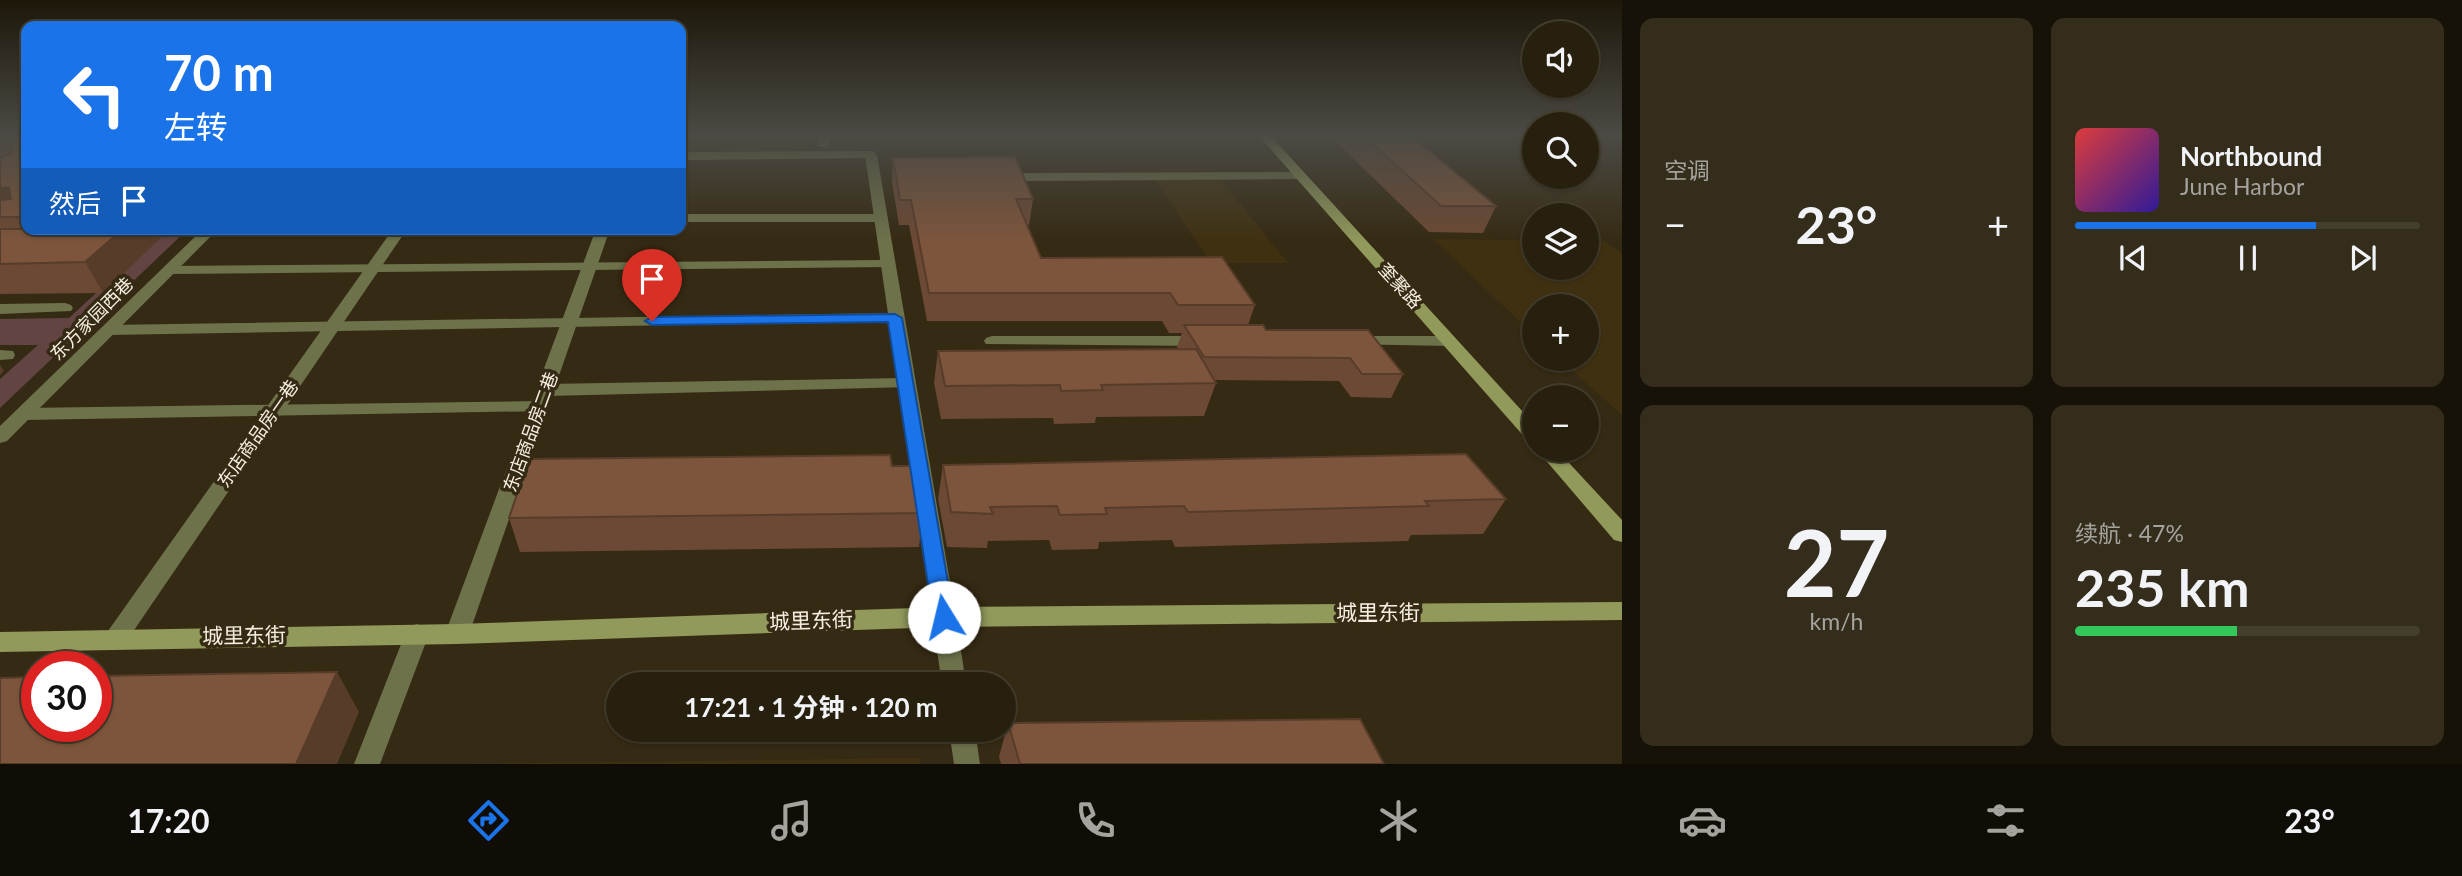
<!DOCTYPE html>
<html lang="zh">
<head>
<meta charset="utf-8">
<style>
	body { margin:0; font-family:Lato,"Noto Sans SC",sans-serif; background:#342d1c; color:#f1f3f6; height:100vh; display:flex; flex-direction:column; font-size:26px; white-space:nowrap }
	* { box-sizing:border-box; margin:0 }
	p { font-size:23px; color:#a5a39e }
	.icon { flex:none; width:38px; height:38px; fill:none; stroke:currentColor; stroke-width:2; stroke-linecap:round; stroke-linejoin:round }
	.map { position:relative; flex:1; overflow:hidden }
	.details { display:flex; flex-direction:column; gap:18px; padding:18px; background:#161208; width:840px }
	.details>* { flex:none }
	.banner { position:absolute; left:21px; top:21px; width:665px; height:214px; border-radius:14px; box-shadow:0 2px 5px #0004,0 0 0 2px #443e2e; background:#1a73e8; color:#fff; overflow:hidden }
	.buttons { position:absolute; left:1522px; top:21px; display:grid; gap:14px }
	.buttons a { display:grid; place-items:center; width:77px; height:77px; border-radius:50%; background:#28200e; box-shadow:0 2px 5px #0004,0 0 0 2px #443e2e; font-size:35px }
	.speed { position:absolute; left:21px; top:651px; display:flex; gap:14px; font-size:35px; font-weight:700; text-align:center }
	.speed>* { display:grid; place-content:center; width:91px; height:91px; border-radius:50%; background:#28200e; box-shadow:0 2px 5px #0004,0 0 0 2px #443e2e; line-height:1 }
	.speed .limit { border:10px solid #d22; background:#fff; color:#111 }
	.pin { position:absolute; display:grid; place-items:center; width:60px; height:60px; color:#fff; margin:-72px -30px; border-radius:50% 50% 50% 0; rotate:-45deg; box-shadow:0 0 7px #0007 }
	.pin .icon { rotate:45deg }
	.me { position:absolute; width:77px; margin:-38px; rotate:351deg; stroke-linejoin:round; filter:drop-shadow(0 0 5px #0008) }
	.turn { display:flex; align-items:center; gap:24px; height:147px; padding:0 28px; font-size:32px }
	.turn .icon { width:91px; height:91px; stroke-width:2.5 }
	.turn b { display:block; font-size:49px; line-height:60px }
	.then { display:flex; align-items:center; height:66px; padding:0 28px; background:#0003; gap:14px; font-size:26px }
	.big { font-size:52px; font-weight:700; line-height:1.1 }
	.details .card { flex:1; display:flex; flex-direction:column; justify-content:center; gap:10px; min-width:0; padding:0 24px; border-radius:14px; background:#342d1c }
	.details .dial { align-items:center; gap:0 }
	.dial b { font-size:91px; line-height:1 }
	.song { display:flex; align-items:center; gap:21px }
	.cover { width:84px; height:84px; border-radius:10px; background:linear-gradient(135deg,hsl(0 70% 55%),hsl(250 70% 35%)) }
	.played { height:7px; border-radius:4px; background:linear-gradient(90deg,#1a73e8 70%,#443e2e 70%) }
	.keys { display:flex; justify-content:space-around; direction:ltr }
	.heat { display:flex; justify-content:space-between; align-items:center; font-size:38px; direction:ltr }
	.charge { height:10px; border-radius:5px; background:linear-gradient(90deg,#34c759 47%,#443e2e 0) }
	.details .tiles { flex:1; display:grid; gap:18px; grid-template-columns:repeat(2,1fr) }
	.trip { position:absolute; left:606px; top:672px; width:410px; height:70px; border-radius:35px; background:#28200e; box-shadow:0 2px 5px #0004,0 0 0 2px #443e2e; font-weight:700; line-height:70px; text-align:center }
	.tabs { display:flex; height:112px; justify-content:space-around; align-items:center; background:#100d06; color:#a5a39e }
	.tabs .icon { width:49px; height:49px }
	.tabs .on { color:#1a73e8 }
	.tabs b { font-size:32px; color:#f1f3f6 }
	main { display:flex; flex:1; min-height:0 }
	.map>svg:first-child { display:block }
</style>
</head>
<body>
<main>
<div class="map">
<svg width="1622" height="764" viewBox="0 0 1622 764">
	<rect width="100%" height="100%" fill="#352a13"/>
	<path fill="#3f3011" d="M681,135H809V150L681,152Z
		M1154,179L1221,180L1288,263H1211Z
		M1433,239L1535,240V268H1587V241H1604L1622,254V415L1559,359H1587V306H1535V336Z
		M920,758V764H451Z"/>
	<path fill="#624543" d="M0,229H188L0,408V379L38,345H0V319L69,318L147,246Z"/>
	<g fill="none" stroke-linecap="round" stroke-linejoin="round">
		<path fill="#6d724b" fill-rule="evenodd" d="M819,135H831L828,148L818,146Z
			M871,151L875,152V158L681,160V152Z
			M1301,172L1305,173V179L1024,181L1018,177L1024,173Z
			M681,214H879L886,218L879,222H681Z
			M886,260L893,264L891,267L170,274L163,270L170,266Z
			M65,303L71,305L73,308L71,311L0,314V304Z
			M895,313L901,315L903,318L901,321L108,335L100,330L108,325Z
			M992,336H1202L1210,341L1202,346L986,344L984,341L986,338Z
			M1352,336H1449L1457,341L1449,346L1346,344L1344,341L1346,338Z
			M0,350L13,351L15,355L13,359L0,360Z
			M905,378L914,383L911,387L547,396L538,390L547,384Z
			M540,401L549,407L546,411L24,420L15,414L24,408Z
			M944,607L952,610L956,617L966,684H942L932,617L936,610Z
			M417,624L425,627L429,634L380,764H354L405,634L409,627Z
			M949,730H975L980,764H954Z"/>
		<path fill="#6d724b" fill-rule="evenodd" d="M871,151L877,155L956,617L952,624L944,627L936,624L932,617L865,155Z
			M203,229H218L7,441L0,443V426Z
			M393,229H407L124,645L116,648L108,645L104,638L108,631Z
			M596,229H610L469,634L465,641L457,644L449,641L445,634Z"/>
		<path fill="#91995b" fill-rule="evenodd" d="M1258,135H1270L1535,425V443L1528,441Z
			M1537,450H1557L1622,520V542L1614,540Z
			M1622,602V620L944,627L457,644L0,652V632L457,624L944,607Z"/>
	</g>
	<path fill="#6c4934" d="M0,135H26V229H170L103,293L0,294Z
		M1329,135H1410L1496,206L1483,233L1429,232Z
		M893,158L1033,199L1029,225H1027L1041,258L1255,305L1248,325L1266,330L1403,374L1391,398L1351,397L1339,381L1214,380L1216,383L1204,416L1096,417L1095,423L1054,424L1053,418L941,419L934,383L938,351L1178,349L1177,347L1182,333H1169L1162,321H927L909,225H899L892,182Z
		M943,465L1506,499L1483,534L1411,535L1408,541L1175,547L1172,540L1099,542L1098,549L1052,550L1049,540L988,541L987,548L947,547L938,499Z
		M892,466L923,513L919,547L520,552L509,518Z
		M1008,723L1384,764H1001L999,757Z"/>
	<path fill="#583c2a" d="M9,187L26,215L0,217V188Z
		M123,229H170L103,293L85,262Z
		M0,365L4,371L0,375Z
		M337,672L359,712L337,764H296Z"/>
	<path fill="#7d553c" stroke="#583c2a" stroke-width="2" d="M0,135H26V217H0V200L11,199L9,187L0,188V158L12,152L13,137H0Z
		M1363,135H1410L1496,206H1441Z
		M1015,157L1033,199H1016L1041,258L1222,257L1255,305H1178L1170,293H929L911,200H900L893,158Z
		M0,229H123L85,262L0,264Z
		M1184,325H1263L1266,330H1368L1403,374H1362L1350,358L1204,357Z
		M1196,349L1216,383L1101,385L1103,390L1061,391L1060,385L945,386L938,351Z
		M1466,454L1506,499L1425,501L1429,506L1188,512L1184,506L1105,508L1107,514L1060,515L1057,506L990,507L993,514L951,512L943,465Z
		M890,455L892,466H916L923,513L509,518L529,459Z
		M337,672L296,764H0V678L37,677V726H96V676Z
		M1360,719L1384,764H1020L1008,723Z"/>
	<linearGradient id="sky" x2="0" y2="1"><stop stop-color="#1d170a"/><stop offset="0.56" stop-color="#4b4a44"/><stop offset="1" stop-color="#4b4a44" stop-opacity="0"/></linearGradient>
	<rect width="1622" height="242" fill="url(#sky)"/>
	<path fill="#1a73e8" stroke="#114b97" stroke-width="2" d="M895,314L902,318L954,617L951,623L944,625L936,623L933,617L888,322L652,325L645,321L652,317Z"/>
	<g text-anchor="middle" stroke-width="7" stroke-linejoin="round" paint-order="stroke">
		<g font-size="18" fill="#f6efe1" stroke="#352a13">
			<text transform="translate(1400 286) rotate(48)" y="6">奎聚路</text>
			<text transform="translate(92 319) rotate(-45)" y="6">东方家园西巷</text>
			<text transform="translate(531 432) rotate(-70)" y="6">东店商品房二巷</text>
			<text transform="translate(258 434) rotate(-55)" y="6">东店商品房一巷</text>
		</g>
		<g font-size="21" fill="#f6efe1" stroke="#352a13">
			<text x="1378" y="620">城里东街</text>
			<text transform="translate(811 621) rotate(-2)" y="7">城里东街</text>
			<text transform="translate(244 636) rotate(-1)" y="7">城里东街</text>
		</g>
	</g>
</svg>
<div class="buttons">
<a><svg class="icon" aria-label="sound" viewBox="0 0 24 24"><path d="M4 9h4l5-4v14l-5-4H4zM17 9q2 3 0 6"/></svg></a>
<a><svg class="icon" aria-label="search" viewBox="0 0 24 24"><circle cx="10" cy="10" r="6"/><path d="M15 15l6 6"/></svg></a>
<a><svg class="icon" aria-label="layers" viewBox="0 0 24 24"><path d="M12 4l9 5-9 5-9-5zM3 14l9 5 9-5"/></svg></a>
<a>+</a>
<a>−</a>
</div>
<div class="speed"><div class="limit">30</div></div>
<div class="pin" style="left:652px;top:321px;background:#d93025"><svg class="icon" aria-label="arrive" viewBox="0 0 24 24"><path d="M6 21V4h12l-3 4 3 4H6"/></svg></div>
<svg class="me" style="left:944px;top:617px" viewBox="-20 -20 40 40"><circle r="19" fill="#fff"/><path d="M0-13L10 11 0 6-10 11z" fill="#1a73e8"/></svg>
<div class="trip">17:21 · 1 分钟 · 120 m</div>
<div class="banner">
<div class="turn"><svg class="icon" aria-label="left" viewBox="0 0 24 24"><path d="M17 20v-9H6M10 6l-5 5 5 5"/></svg><div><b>70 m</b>左转</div></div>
<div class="then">然后<svg class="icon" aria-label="arrive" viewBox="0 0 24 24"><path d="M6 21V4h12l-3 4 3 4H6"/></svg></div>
</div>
</div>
<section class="details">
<div class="tiles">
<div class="card"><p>空调</p>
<div class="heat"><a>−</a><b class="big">23°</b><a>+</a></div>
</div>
<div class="card">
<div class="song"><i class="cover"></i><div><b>Northbound</b><p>June Harbor</p></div></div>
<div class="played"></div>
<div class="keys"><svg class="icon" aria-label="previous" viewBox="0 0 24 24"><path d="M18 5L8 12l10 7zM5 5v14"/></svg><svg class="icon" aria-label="pause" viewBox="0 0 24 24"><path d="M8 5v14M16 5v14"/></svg><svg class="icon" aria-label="next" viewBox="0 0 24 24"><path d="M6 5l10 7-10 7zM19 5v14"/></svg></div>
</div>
<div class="card dial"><b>27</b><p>km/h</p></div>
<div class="card"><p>续航 · 47%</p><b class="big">235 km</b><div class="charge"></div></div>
</div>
</section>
</main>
<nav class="tabs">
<b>17:20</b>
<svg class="icon on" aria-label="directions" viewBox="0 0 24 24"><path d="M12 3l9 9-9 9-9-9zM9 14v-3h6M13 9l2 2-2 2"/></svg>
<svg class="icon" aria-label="music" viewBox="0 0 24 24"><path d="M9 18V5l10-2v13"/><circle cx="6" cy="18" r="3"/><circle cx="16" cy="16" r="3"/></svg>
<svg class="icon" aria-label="phone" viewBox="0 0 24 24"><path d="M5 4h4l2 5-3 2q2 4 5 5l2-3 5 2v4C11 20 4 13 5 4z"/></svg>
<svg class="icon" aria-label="climate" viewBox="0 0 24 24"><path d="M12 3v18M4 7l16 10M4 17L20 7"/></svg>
<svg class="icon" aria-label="car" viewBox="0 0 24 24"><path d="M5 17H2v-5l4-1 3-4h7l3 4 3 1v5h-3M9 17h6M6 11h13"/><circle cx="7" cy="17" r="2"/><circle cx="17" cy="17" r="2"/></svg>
<svg class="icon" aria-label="filters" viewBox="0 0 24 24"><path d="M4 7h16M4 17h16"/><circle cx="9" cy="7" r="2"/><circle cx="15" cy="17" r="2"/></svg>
<b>23°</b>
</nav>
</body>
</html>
